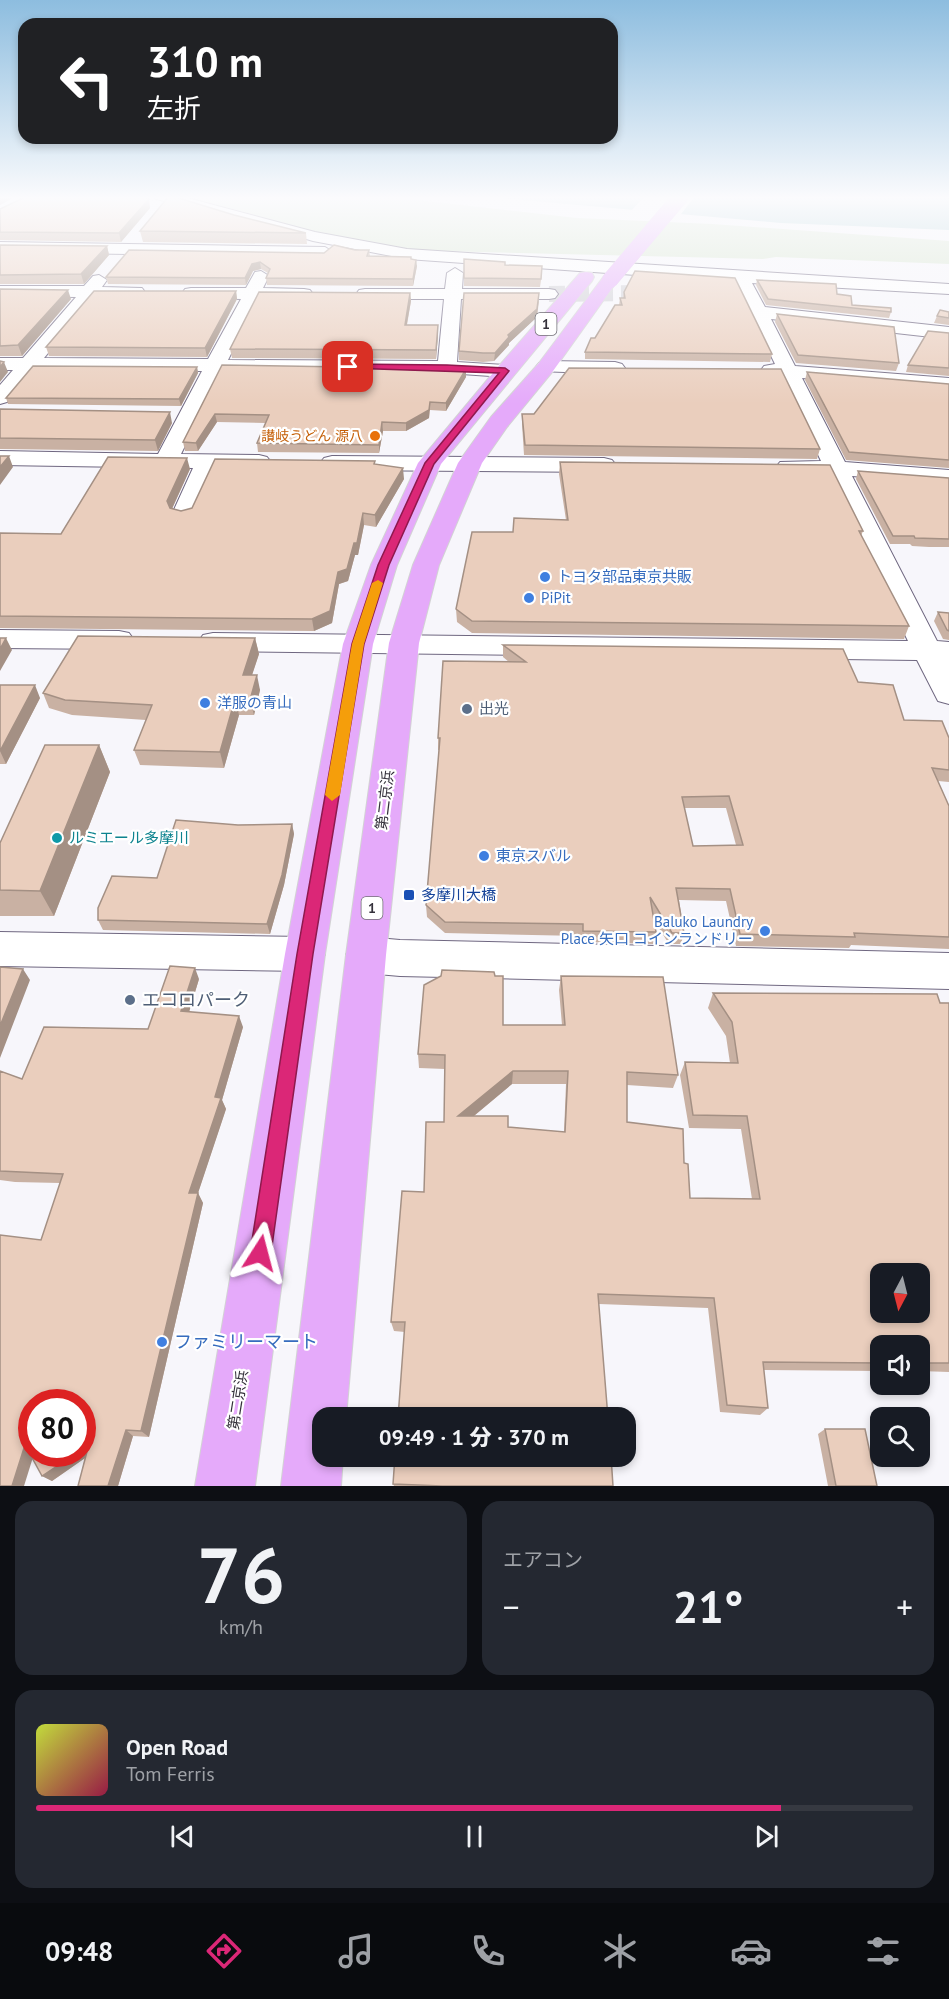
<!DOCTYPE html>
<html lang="ja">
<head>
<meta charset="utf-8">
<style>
	body { margin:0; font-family:"PT Sans","Noto Sans JP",sans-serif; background:#242831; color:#f1f3f6; height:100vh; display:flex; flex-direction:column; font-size:22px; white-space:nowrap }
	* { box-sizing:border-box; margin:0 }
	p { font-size:20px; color:#9ea1a6 }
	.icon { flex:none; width:33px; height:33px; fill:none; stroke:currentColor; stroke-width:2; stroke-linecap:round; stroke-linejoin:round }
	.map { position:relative; height:1486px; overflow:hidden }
	.details { display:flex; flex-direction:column; gap:15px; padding:15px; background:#0d0f14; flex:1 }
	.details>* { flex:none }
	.banner { position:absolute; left:18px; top:18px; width:600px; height:126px; border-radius:18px; box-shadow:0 3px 9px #0003; background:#202124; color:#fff; overflow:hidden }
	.needle { width:39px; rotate:187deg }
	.fabs { position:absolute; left:870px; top:1263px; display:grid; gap:12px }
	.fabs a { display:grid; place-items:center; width:60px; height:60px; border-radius:12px; background:#171b24; box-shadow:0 3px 9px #0003; font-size:30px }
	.speed { position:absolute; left:18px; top:1389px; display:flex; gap:12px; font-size:30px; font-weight:700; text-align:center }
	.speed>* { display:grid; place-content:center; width:78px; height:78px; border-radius:50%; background:#171b24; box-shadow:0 3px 9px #0003; line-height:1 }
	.speed .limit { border:9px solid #d22; background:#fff; color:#111 }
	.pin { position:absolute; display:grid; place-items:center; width:51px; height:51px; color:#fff; margin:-26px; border-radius:12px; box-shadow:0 3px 9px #0006 }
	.me { position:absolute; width:66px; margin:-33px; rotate:9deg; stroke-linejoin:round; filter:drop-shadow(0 0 4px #0008) }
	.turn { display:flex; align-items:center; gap:21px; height:126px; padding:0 30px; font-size:27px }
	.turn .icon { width:78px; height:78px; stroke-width:2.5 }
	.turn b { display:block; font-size:42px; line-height:51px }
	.big { font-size:45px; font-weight:800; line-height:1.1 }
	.details .widget { flex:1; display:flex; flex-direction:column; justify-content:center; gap:9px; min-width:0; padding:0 21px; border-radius:18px; background:#242831 }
	.details .dial { align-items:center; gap:0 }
	.dial b { font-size:78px; line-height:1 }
	.song { display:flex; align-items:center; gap:18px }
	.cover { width:72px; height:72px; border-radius:9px; background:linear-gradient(135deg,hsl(70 70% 55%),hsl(340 70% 35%)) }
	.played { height:6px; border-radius:3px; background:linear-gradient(90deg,#db2777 85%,#363941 85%) }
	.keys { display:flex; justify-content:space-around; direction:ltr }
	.heat { display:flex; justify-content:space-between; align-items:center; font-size:33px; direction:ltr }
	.details .tiles { flex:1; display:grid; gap:15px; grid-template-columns:1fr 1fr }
	.widget:last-child { grid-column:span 2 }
	.trip { position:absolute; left:312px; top:1407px; width:324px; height:60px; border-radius:18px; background:#171b24; box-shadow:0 3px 9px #0003; font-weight:800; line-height:60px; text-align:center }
	.tab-bar { display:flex; height:96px; justify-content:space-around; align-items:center; background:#090b0e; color:#9ea1a6 }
	.tab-bar .icon { width:42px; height:42px }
	.tab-bar .active { color:#db2777 }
	.tab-bar b { font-size:27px; color:#f1f3f6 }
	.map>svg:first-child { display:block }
</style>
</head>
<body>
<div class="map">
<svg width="949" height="1486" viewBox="0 0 949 1486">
	<rect width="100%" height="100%" fill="#f7f6fb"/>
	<path fill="#d4e3cb" d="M180,196H382L577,218L712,224L949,241V264L776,257L763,259L399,250L297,228L237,210Z"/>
	<path fill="#a5cbd2" d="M476,196H949V230L781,223Z"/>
	<path fill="#f7f6fb" d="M645,196H695L678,218L628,214Z"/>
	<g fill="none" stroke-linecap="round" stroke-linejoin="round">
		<path stroke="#d0cfd5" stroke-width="16" stroke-dasharray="16 8" stroke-linecap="butt" d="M549,294L641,293"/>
		<g stroke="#6f6780" stroke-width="2">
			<path id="minor" d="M154,196H180L315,232L407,249L949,284V294L752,283L765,307L949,327V339L771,319L795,366L949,378V390L802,378L845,462L949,470V484L852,476L937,641L949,642V704L938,701L917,660L213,651L203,649L198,642L203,635L213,633L908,641L828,475L780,472L776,467L780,462L821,461L781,377L764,374L761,370L764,366L775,364L735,282L407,259L313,241L222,214L156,199Z
				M0,242L325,247L333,252L325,257L0,252Z
				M455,268L463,273L462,289H549L555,290L558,294L555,298L549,299H461L457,362L505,365L512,367L515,371L512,375L505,377L447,373L222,371L181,454L259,455L267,457L271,462L267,467L259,469L216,468L193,519L184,521L175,519L172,514L193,468L0,465V451L158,454L202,371L34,370L7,402L0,404V385L13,370H0V358H23L76,297L0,296V286H84L93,276L99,275L107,280L102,287L142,288L145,292L142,296L136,297H94L44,358L208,359L241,299L191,298L185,297L182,293L185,289L191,288H246L255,272L261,271L269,276L263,288L304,289L310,290L313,294L310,298L304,299H258L228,360L438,361L444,299H365L359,298L356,294L359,290L365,289H445L447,273Z
				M546,361L615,362L622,364L625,368L622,372L615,374L539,371L536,367L539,363Z
				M332,456L604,458L612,460L616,465L612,470L604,472L332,470L324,468L320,463L324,458Z
				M0,630L119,631L129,633L134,640L129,647L119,649L0,648Z
				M0,932L305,937L319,942L325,954L319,966L305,971L0,966Z
				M366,937L400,940L949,953V989L400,976L366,973L352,967L346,955L352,943Z"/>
		</g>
		<g stroke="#d2d2d4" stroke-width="2">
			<path id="highway" d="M586,272L592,273L594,277L592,281L441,464L397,565L373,644L325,954L255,1486H195L285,954L343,644L371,565L418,463L498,367L580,273Z
				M610,275L618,280L553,371L507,427L482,463L439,565L419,643L386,955L346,1418H322V1456H343L341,1486H281L346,955L389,643L413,565L458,463L491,417L539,363L604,276Z"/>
		</g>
		<use href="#minor" fill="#fff" fill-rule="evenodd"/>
		<use href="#highway" fill="#e5aafa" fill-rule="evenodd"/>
		<g stroke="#d2d2d4" stroke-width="16" stroke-linecap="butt">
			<path id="highway-bridge" d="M610,280L681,196"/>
		</g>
		<use href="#highway-bridge" stroke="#e5aafa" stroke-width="16"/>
	</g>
	<path fill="#c9b1a3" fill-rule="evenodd" d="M150,208L121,242L0,240V209Z
		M234,215L306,233L307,244L143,242L140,231Z
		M0,245L107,246L109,255L84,284H0Z
		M355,250H369L370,256L411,259L417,266L413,286L267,285L266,278L268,273L261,269L253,271L246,285L108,284L106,277L324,253Z
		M464,259L505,265L542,274L540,287L464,286Z
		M757,280L852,305L891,312L889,318L766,305L756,285Z
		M0,289L71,299L22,356H0Z
		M236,291L237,299L207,357L49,356L46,347Z
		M624,292L772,354L770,362L585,359V352L619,305L620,298H623Z
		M410,293L411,301L407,325H438V334L436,359L232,358L230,349Z
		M539,301L537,317L509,343V345L494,361L483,362L459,360V351Z
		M949,312V325L934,323L937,316Z
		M777,314L899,363L896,371L796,363L775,322Z
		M949,333V376L906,372L908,365Z
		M222,365L466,377L446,411L430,410L429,418L406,431H383L379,453L258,452L257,443L266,423L217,422L198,451H185L183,442Z
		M197,367L198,373L181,406L8,404L6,398Z
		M807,372L949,384V468L846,460L805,380Z
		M0,409L172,423L158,451L0,449Z
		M522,414L820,449L817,459L524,455L522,424Z
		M560,462L863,531L861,536L909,626L904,639L472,633L457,622L456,609L513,532L566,520L559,474Z
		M375,464L404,479L376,527L364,525L358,555H355L348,581L339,584L332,623L314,631L0,628V533L61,534L190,469L172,509L181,511Z
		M858,471L949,478V547H929L912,546L910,544H890L856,479Z
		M938,612L949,613V640L943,639L934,621Z
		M255,638L259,654L252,675L260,690L254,715H239L224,768L140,765L134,750L146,720L72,715L49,708L43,693Z
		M503,645L858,682L904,720L949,738V782L938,781L949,806V949L851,945L849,948L736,946L726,901L679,900L684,933L681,944H669L653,919L656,932L653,944L581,942V936L445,933L427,917L426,905L439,750H438V738L509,662L503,657ZM684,808H726L736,845L693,846Z
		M0,685L40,698L6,764H0Z
		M99,745L110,772L54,916H0V890Z
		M292,824L294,834L284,885L270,934L103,930L98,920L157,878L238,825Z
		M495,976L503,1025H562L559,990L561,976L678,1075L673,1088L627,1085V1122L684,1163L690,1198L752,1199L741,1129L689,1128L680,1075L685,1062L730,1063L726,1036L708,1008L713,993L949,1003V1372L920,1371V1346H880V1371L764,1370L768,1408L760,1415L720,1412L708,1308L599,1304L405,1332L394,1331L391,1322L424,1192L444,1122L445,1069L419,1068L418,1054ZM512,1084H566L564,1132L508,1127L474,1116Z
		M199,979L189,1012L243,1027L222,1100L226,1109L198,1193L203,1203L149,1437L133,1436L118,1486H78L85,1458L52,1481L42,1476L41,1240L60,1183L15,1182L0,1180V1071L22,1079L148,1029Z
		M825,1429L877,1486H828L818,1434Z
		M393,1484L613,1486H394Z"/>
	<path fill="#a49084" d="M0,196H17L0,205Z
		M149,199L150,208L121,242L119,233Z
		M107,246L109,255L84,284L81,274Z
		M416,260L417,266L413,286V279Z
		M260,262L261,269L253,271L246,285L245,278L252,264Z
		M68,290L71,299L22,356L18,345Z
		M236,291L237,299L207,357L205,348Z
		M410,293L411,301L405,334V325Z
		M539,293L537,317L509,343V345L494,361L495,353Z
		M438,325V334L436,359V350Z
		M4,362L8,372L0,382V367Z
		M197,367L198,373L181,406L179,399Z
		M466,369V377L446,411V403Z
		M430,402L429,418L406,431V423Z
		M170,412L172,423L158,451L155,440Z
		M215,414L217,422L198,451L196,443Z
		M382,422L383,431L379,453V445Z
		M9,456L13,467L0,485V467Z
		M187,458L190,469L170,513L167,501Z
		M403,468L404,479L376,527L375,515Z
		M363,513L364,525L358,555H355L348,581L339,584L332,623L314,631L312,619L338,572Z
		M6,638L12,650L0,671V649Z
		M255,638L259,654L247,690L243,675Z
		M257,675L260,690L254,715L250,700Z
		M35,685L40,698L6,764L0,751Z
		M235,699L239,715L224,768L220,752Z
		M99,745L110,772L54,916L40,891Z
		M292,824L294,834L284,885L270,934L267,924Z
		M195,968L199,979L186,1022L181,1011Z
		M23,969L30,980L0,1058V1026Z
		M239,1016L243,1027L222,1100L226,1109L195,1202L189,1193L215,1097Z
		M513,1071L512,1084L458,1129V1116Z
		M198,1193L203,1203L149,1437L141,1431Z
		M126,1430L133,1436L118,1486H108Z
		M89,1444L98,1449L52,1481L42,1476L75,1454H82V1448Z
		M25,1445L34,1454L24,1486H12Z"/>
	<path fill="#eacebd" stroke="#a49084" stroke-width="1.5" fill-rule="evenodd" d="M27,196H142L149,199L119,233L0,232V209Z
		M169,196H172L234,215L306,233L140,231Z
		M0,245L107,246L81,274L0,275Z
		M334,245L355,250H369L367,256L411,257V259L416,260L413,279L266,278L270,269L260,262L252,264L245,278L106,277L129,250L324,253Z
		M464,259L505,262V265L542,266L541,279L464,278Z
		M635,271L735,278L772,354L585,352L591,338H595L615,305H622L620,298H625L624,292Z
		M757,280L836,284L837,294L851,296L852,305L891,308V312L768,299Z
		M0,289L68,290L18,345L0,346Z
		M94,291H236L205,348L46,347Z
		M259,292L410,293L405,325H438L436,350L230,349Z
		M464,293H539L537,309L508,335L509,337L495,353H483L459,351Z
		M940,310L949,312V318L937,316Z
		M777,314L894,327L899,363L798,355Z
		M928,331L949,333V368L908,365Z
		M0,361L4,362L0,367Z
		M222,365L466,369L446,403L430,402L429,410L406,423L382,422L379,445L257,443L269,415L215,414L196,443L183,442Z
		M33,366L197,367L179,399L6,398Z
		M569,368L781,369L820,449L525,445L522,414H534Z
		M807,372L949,384V460L849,452Z
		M0,409L170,412L155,440L0,438Z
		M0,456H9L0,467Z
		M108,457L187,458L167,501L170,508L181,511L192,508L215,459L375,461L374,464L403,468L375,515L363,513L357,543H354L347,569L338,572L330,611L312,619L0,616V533L61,534Z
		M560,462L830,465L863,531H859L909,626L472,621L456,609L472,532H513L514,518L568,520Z
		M858,471L949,478V539L915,538L914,536H893Z
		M938,612L949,613V631L947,630Z
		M78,636L255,638L243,675H257L250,700L235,699L220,752L134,750L152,705L65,700L43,693Z
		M0,638H6L0,649Z
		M503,645L843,649L858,682L893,685L904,720L942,721L949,738V770L932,768L949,806V937L854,933L855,937L740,934L730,889L676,888L684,933H672L650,897L656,932L583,931V924L445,922L426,905L440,738H438L443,661L526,662ZM729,796L743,845L693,846L682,797Z
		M0,685H35L0,751Z
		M45,745H99L40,891L0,890V843Z
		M176,820L238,825L292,824L282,875L267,924L98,920V908L112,876L157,878Z
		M170,966L195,968L181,1011L239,1016L215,1097L221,1098L189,1193H198L141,1431L126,1430L108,1486H78L89,1444L82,1448V1402H32V1454H75L42,1476L25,1445L12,1486H0V1235L41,1240L63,1174L0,1171V1071L22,1079L44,1027L148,1029Z
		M0,967L23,969L0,1026Z
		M442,970L494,972L495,976H503V1025H565L561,976L663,977L678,1075L627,1072V1122L683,1129L684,1163L688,1164L690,1198L760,1199L747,1116L693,1115L685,1062L738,1063L732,1022L713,993L937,994L940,1003H949V1363H920V1346H880V1363L763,1362L768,1408L727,1405L714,1298L598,1294L608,1418H398L405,1322H391L402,1191L424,1192L426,1122H444L445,1055L418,1054L424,985L441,976ZM513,1071H568L565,1132L508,1127V1116H458ZM880,1274H920V1312H880Z
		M825,1429H865L877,1486H836Z
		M395,1456H611L613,1486H442L393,1484Z"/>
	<linearGradient id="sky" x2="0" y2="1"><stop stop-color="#8dbddf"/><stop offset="0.49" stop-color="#fbfbfd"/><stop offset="1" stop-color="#fbfbfd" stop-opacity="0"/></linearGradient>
	<rect width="949" height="404" fill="url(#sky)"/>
	<path fill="#db2777" stroke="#8e194d" stroke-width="1.5" d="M348,364L447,365L505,368L509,371L434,464L389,565L364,644L313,954L271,1253L268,1260L260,1263L253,1260L250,1253L297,954L352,644L378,565L425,463L499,373L346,368L344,367Z"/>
	<path fill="#f59e0b" d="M378,580L383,583L364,644L340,795L332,801L325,795L352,644L372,583Z"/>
	<circle fill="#e8710a" stroke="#fff" stroke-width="2" cx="375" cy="436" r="6"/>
	<g fill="#3f7fe0" stroke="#fff" stroke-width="2">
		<circle cx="545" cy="577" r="6"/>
		<circle cx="529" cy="598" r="6"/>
		<circle cx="205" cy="703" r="6"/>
		<circle cx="484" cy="856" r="6"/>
		<circle cx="765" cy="931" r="6"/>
		<circle cx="162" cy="1342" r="6"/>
	</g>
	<g fill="#5c6f8a" stroke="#fff" stroke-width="2">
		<circle cx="467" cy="709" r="6"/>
		<circle cx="130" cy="1000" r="6"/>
	</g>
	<circle fill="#0f9aa8" stroke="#fff" stroke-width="2" cx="57" cy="838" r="6"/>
	<rect fill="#1a4fb4" stroke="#fff" stroke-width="2" x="403" y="889" width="12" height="12" rx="3"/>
	<g text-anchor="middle" stroke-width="4.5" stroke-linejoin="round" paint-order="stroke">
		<g fill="#fff" stroke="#716f76" stroke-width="1.5">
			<rect x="535.5" y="313" width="21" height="22" rx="4.5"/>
			<rect x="361.5" y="897" width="21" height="22" rx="4.5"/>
		</g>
		<g font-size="14" font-weight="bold" fill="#34313b">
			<text x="546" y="329">1</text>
			<text x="372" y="913">1</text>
		</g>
		<g font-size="14" fill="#c56008" stroke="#fff" text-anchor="end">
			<text x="363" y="441">讃岐うどん 源八</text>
		</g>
		<g font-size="15" fill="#366cbe" stroke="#fff" text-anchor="start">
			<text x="557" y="582">トヨタ部品東京共販</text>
			<text x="541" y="603">PiPit</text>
			<text x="217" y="708">洋服の青山</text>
			<text x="496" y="861">東京スバル</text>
			<text x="753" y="927" text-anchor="end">Baluko Laundry<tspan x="753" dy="17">Place 矢口 コインランドリー</tspan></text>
		</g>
		<g font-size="15" fill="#4e5e75" stroke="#fff" text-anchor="start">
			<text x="479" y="714">出光</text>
		</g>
		<g font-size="15" fill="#34313b" stroke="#fff">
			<text transform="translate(385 800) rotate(-83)" y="5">第二京浜</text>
			<text transform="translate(238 1400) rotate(-81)" y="5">第二京浜</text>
		</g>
		<g font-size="15" fill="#0d838f" stroke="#fff" text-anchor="start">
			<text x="69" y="843">ルミエール多摩川</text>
		</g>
		<g font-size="15" fill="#164399" stroke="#fff" text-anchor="start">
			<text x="421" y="900">多摩川大橋</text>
		</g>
		<g font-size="18" fill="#4e5e75" stroke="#fff" text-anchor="start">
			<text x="142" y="1006">エコロパーク</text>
		</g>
		<g font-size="18" fill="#366cbe" stroke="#fff" text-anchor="start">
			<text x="174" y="1348">ファミリーマート</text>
		</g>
	</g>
</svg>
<div class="fabs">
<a><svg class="needle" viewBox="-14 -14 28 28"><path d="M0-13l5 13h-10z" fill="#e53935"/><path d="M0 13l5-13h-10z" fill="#9ea1a6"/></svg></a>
<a><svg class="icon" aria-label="sound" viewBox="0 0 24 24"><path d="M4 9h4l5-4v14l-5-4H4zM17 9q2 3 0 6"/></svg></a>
<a><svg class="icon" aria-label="search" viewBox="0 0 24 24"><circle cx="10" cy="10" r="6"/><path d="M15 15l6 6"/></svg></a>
</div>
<div class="speed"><div class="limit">80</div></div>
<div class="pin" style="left:348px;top:367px;background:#d93025"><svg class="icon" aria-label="arrive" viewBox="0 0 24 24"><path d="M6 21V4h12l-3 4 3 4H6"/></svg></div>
<svg class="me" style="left:260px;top:1253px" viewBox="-20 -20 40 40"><path d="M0-17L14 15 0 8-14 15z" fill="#db2777" stroke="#fff" stroke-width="4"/></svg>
<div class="trip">09:49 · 1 分 · 370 m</div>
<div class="banner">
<div class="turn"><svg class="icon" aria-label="left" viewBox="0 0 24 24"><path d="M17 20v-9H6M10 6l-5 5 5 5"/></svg><div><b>310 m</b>左折</div></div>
</div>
</div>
<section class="details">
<div class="tiles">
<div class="widget dial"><b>76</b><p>km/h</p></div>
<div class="widget"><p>エアコン</p>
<div class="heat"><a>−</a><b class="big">21°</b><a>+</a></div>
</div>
<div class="widget">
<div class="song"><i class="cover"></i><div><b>Open Road</b><p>Tom Ferris</p></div></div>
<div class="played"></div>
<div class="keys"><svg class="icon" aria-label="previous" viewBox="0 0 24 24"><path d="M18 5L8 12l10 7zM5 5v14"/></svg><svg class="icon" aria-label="pause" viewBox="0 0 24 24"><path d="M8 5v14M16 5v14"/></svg><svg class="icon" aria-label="next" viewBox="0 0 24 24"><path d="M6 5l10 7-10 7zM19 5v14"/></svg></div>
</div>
</div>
</section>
<nav class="tab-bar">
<b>09:48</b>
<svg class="icon active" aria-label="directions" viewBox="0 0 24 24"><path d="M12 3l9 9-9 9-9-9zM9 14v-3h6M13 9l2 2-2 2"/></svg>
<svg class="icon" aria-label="music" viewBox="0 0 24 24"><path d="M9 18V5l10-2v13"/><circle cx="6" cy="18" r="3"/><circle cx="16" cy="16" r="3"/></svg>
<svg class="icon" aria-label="phone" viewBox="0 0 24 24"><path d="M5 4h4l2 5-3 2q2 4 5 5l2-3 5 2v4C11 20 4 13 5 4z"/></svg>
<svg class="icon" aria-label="climate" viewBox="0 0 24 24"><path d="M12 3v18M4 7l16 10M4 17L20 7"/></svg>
<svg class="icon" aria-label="car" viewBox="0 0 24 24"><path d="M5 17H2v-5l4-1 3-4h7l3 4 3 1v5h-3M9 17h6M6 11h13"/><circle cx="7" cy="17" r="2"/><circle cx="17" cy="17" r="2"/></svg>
<svg class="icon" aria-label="filters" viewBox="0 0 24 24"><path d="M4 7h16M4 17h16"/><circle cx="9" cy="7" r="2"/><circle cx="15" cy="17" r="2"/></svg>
</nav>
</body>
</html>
